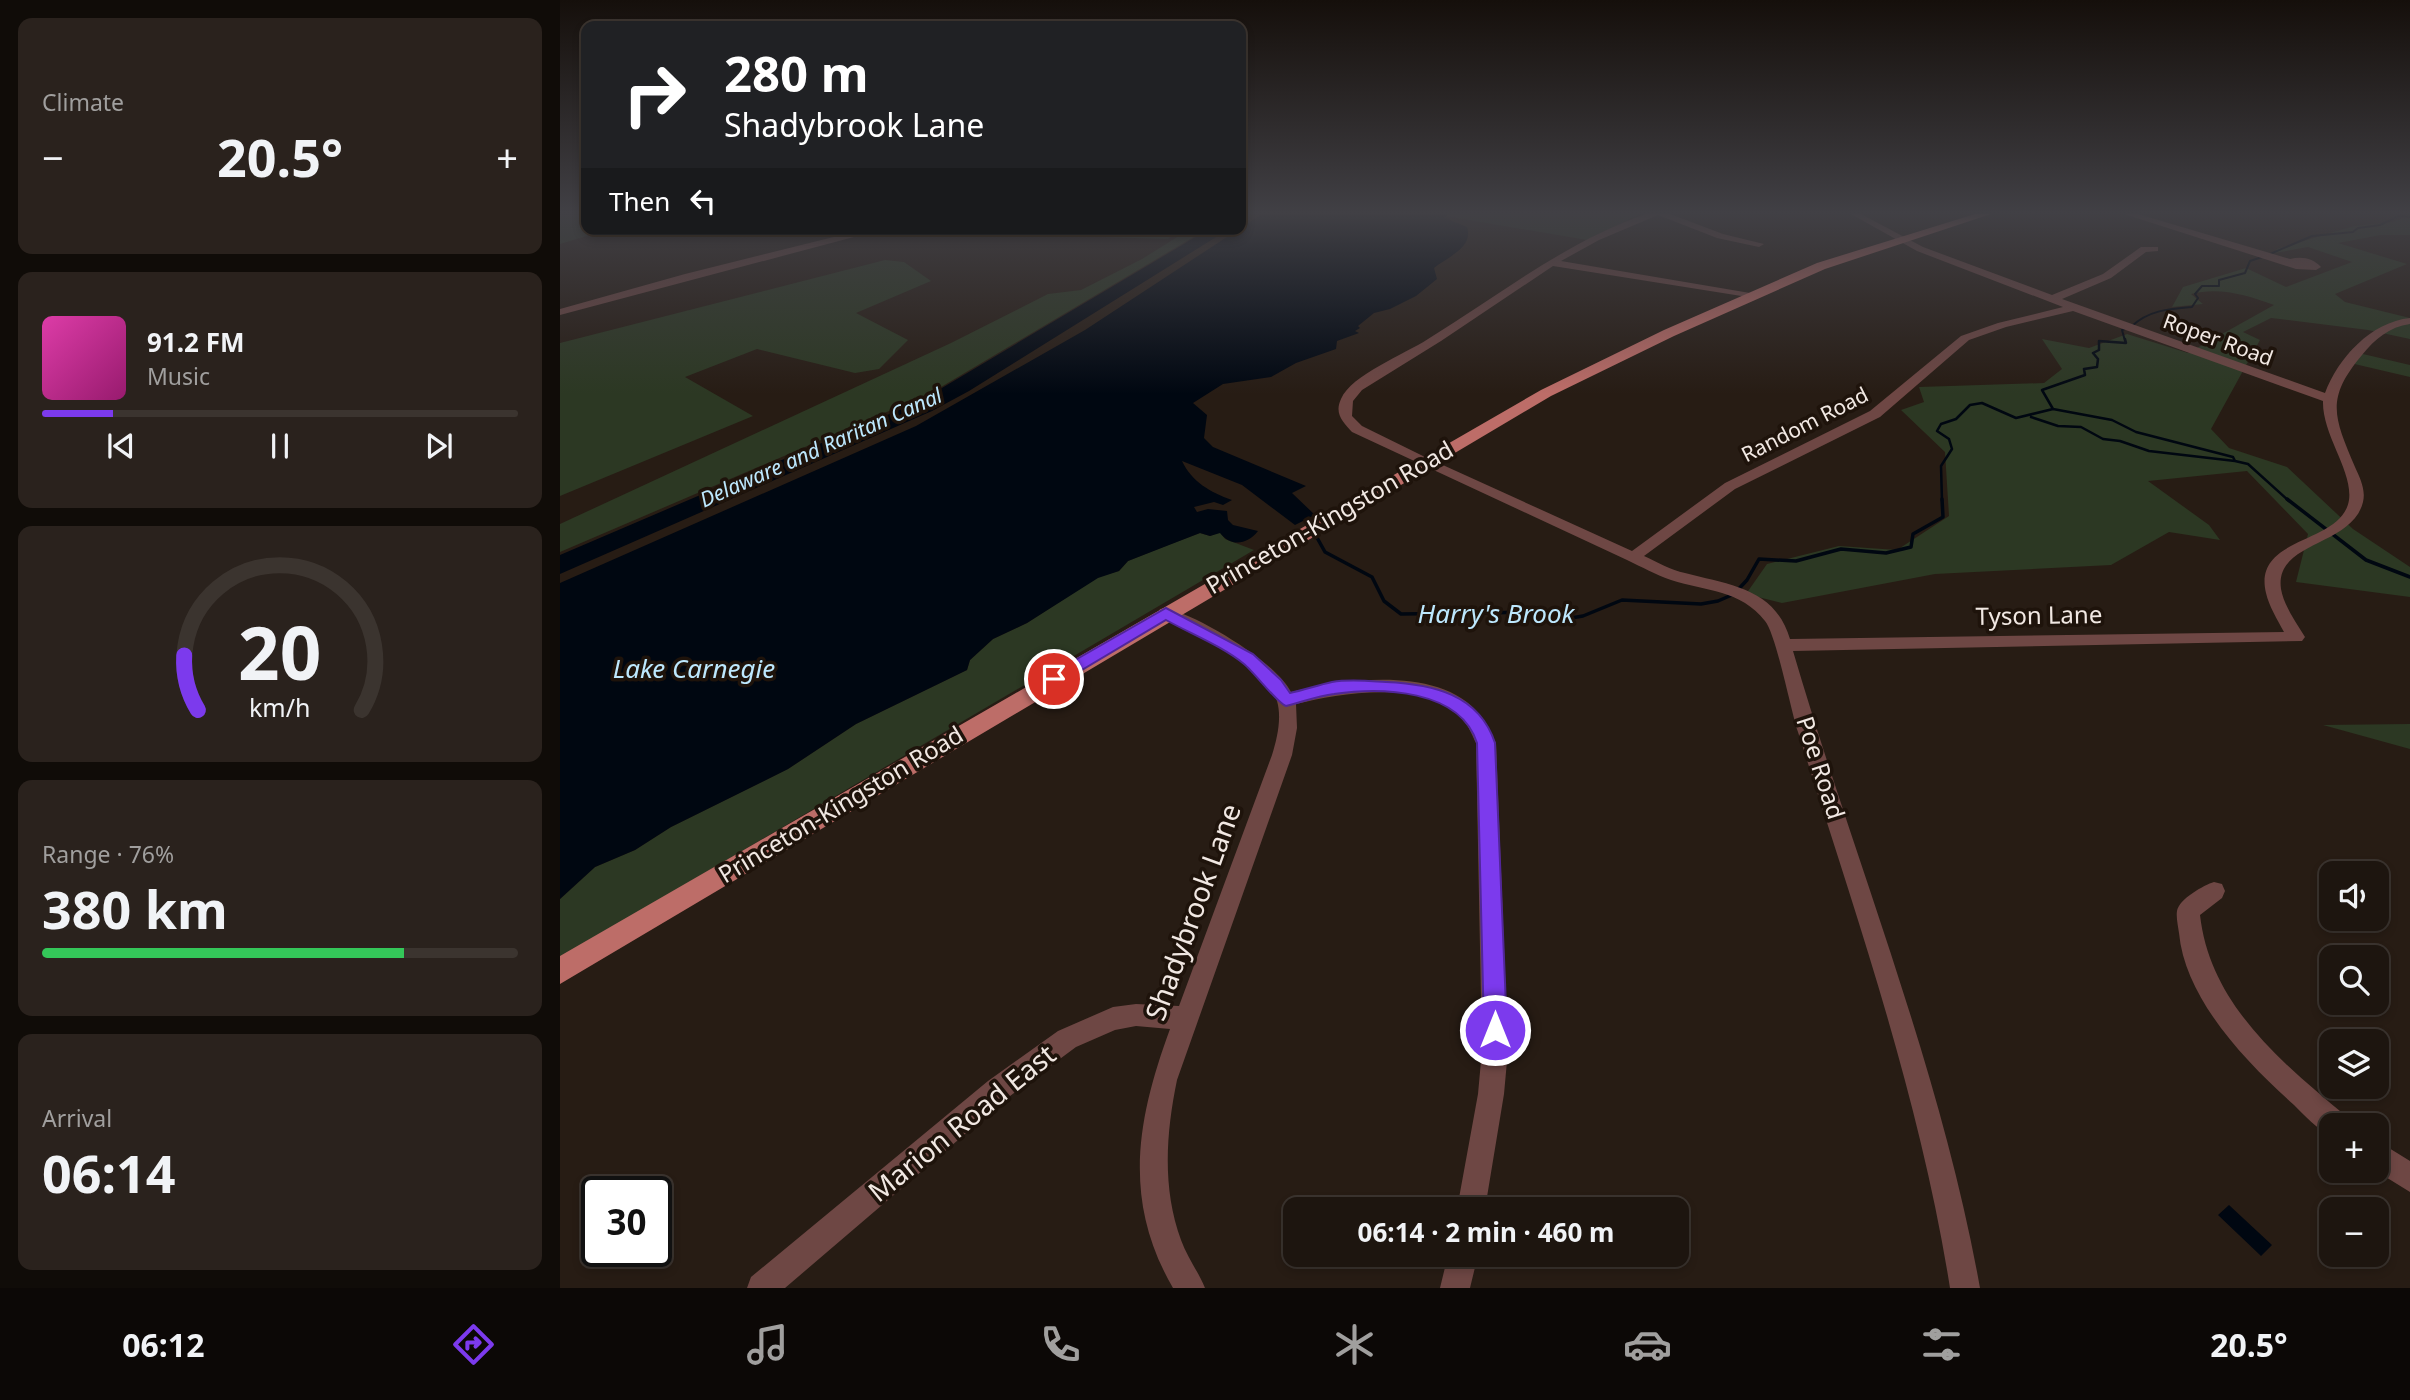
<!DOCTYPE html>
<html lang="en">
<head>
<meta charset="utf-8">
<style>
	body { margin:0; font-family:"Noto Sans",sans-serif; background:#2a221d; color:#f1f3f6; height:100vh; display:flex; flex-direction:column; font-size:26px; white-space:nowrap }
	* { box-sizing:border-box; margin:0 }
	p { font-size:23px; color:#a09f9e }
	.icon { flex:none; width:38px; height:38px; fill:none; stroke:currentColor; stroke-width:2; stroke-linecap:round; stroke-linejoin:round }
	.map { position:relative; flex:1; overflow:hidden }
	.details { display:flex; flex-direction:column; gap:18px; padding:18px; background:#100c08; width:560px }
	.details>* { flex:none }
	.top-card { position:absolute; left:21px; top:21px; width:665px; height:214px; border-radius:14px; box-shadow:0 4px 10px #0003,0 0 0 2px #3b342f; background:#202124; color:#fff; overflow:hidden }
	.buttons { position:absolute; left:1759px; top:861px; display:grid; gap:14px }
	.buttons a { display:grid; place-items:center; width:70px; height:70px; border-radius:14px; background:#1d150f; box-shadow:0 4px 10px #0003,0 0 0 2px #3b342f; font-size:35px }
	.speed { position:absolute; left:21px; top:1176px; display:flex; gap:14px; font-size:35px; font-weight:700; text-align:center }
	.speed>* { display:grid; place-content:center; width:91px; height:91px; border-radius:50%; background:#1d150f; box-shadow:0 4px 10px #0003,0 0 0 2px #3b342f; line-height:1 }
	.speed .limit { border:4px solid #111; border-radius:10px; background:#fff; color:#111 }
	.pin { position:absolute; display:grid; place-items:center; width:60px; height:60px; color:#fff; margin:-30px; border:4px solid #fff; border-radius:50%; box-shadow:0 2px 7px #0007 }
	.me { position:absolute; width:77px; margin:-38px; rotate:0deg; stroke-linejoin:round; filter:drop-shadow(0 0 5px #0008) }
	.turn { display:flex; align-items:center; gap:24px; height:147px; padding:0 28px; font-size:32px }
	.turn .icon { width:91px; height:91px; stroke-width:2.5 }
	.turn b { display:block; font-size:49px; line-height:60px }
	.then { display:flex; align-items:center; height:66px; padding:0 28px; background:#0003; gap:14px; font-size:26px }
	.big { font-size:52px; font-weight:700; line-height:1.1 }
	.details .tile { flex:1; display:flex; flex-direction:column; justify-content:center; gap:10px; min-width:0; padding:0 24px; border-radius:14px; background:#2a221d }
	.details .dial { align-items:center; gap:0 }
	.dial svg { height:182px; overflow:visible; fill:none; stroke:#3b342f; stroke-width:7; stroke-linecap:round; text-anchor:middle }
	.dial text { fill:#f1f3f6; stroke:none }
	.song { display:flex; align-items:center; gap:21px }
	.cover { width:84px; height:84px; border-radius:10px; background:linear-gradient(135deg,hsl(320 70% 55%),hsl(320 70% 35%)) }
	.played { height:7px; border-radius:4px; background:linear-gradient(90deg,#7c3aed 15%,#3b342f 15%) }
	.keys { display:flex; justify-content:space-around; direction:ltr }
	.heat { display:flex; justify-content:space-between; align-items:center; font-size:38px; direction:ltr }
	.charge { height:10px; border-radius:5px; background:linear-gradient(90deg,#34c759 76%,#3b342f 0) }
	.trip { position:absolute; left:723px; top:1197px; width:406px; height:70px; border-radius:14px; background:#1d150f; box-shadow:0 4px 10px #0003,0 0 0 2px #3b342f; font-weight:700; line-height:70px; text-align:center }
	.menu { display:flex; height:112px; justify-content:space-around; align-items:center; background:#0c0806; color:#a09f9e }
	.menu .icon { width:49px; height:49px }
	.menu .active { color:#7c3aed }
	.menu b { font-size:32px; color:#f1f3f6 }
	main { display:flex; flex:1; min-height:0 }
	.map>svg:first-child { display:block }
</style>
</head>
<body>
<main>
<section class="details">
<div class="tile"><p>Climate</p>
<div class="heat"><a>−</a><b class="big">20.5°</b><a>+</a></div>
</div>
<div class="tile">
<div class="song"><i class="cover"></i><div><b>91.2 FM</b><p>Music</p></div></div>
<div class="played"></div>
<div class="keys"><svg class="icon" aria-label="previous" viewBox="0 0 24 24"><path d="M18 5L8 12l10 7zM5 5v14"/></svg><svg class="icon" aria-label="pause" viewBox="0 0 24 24"><path d="M8 5v14M16 5v14"/></svg><svg class="icon" aria-label="next" viewBox="0 0 24 24"><path d="M6 5l10 7-10 7zM19 5v14"/></svg></div>
</div>
<div class="tile dial"><svg viewBox="0 0 100 80">
<path d="M14 69A42 42 0 1 1 86 69"/>
<path d="M14 69A42 42 0 0 1 8 45" stroke="#7c3aed"/>
<text x="50" y="56" font-size="32" font-weight="700">20</text>
<text x="50" y="72" font-size="11">km/h</text>
</svg></div>
<div class="tile"><p>Range · 76%</p><b class="big">380 km</b><div class="charge"></div></div>
<div class="tile"><p>Arrival</p><b class="big">06:14</b></div>
</section>
<div class="map">
<svg width="1850" height="1288" viewBox="0 0 1850 1288">
	<rect width="100%" height="100%" fill="#271c14"/>
	<path fill="#2c3823" d="M26,214V229H50L0,244V215Z
		M888,214H1080L1027,240L885,216Z
		M1850,215V235H1821L1778,243L1847,264L1775,294L1785,302L1850,318V339L1808,330L1711,318L1683,332L1700,340L1651,429L1669,448L1727,467L1793,529L1850,567V597L1736,582L1748,534L1687,471L1588,481L1649,525L1660,540L1609,532L1551,565L1375,574L1222,603L1186,594L1207,564L1279,546L1337,550L1389,516L1385,452L1341,410L1364,402L1359,387L1484,383L1502,369L1482,339L1529,348L1567,334L1628,353L1714,305C1686,295 1660,287 1631,294L1643,304L1612,307L1623,287L1686,268L1726,287L1792,262L1748,247L1715,253L1717,249L1794,226L1833,222Z
		M517,229H618L608,239L505,236Z
		M630,229H647L371,393L0,552V524L391,343L488,294L521,290L582,259Z
		M325,260L344,262L371,281L296,313L348,340L319,369L295,373L197,349L125,377L193,416L0,496V343Z
		M1790,351L1850,365V377L1786,362Z
		M660,532L665,539L694,550L0,958V899L35,867L75,850L111,827L228,769L296,724L407,670L410,660L433,639L467,623L538,577L559,571L568,561L608,545L640,533L650,536Z
		M1850,724V749L1763,725Z"/>
	<path fill="#000711" d="M702,214H888L885,218L907,227C914,248 887,257 874,268L877,279L856,296L830,309L814,313L798,326L800,328L795,331L799,333L777,341L776,349L736,363L711,377L663,384L633,403L647,415L644,438L653,447L746,486L732,493L755,515L735,525L682,485L622,461C632,482 650,492 672,500L663,505L654,502L634,507L637,512L648,509L667,511L668,520L673,525L698,531C687,545 671,547 660,533L650,536L640,533L568,561L559,571L538,578L467,623L433,639L410,660L407,670L296,724L228,769L111,827L75,850L35,867L0,899V583L356,426L525,330Z
		M649,229H669L409,391L372,411L0,574V555L360,401Z
		M1669,1205L1712,1245L1701,1256L1658,1215Z"/>
	<g fill="none" stroke-linecap="round" stroke-linejoin="round">
		<path stroke="#000711" stroke-width="2" d="M1710,254L1752,236L1793,232L1798,228L1820,225L1839,216L1850,217
			M1572,326C1589,310 1609,309 1632,307L1638,298L1635,294L1642,286H1659V280L1685,273L1690,261L1702,257
			M1565,329L1562,330L1565,341"/>
		<path stroke="#000711" stroke-width="2.5" d="M1493,409L1552,420L1576,432L1673,457L1675,461L1688,464L1729,501
			M1471,417L1498,426L1521,427L1543,439L1560,441L1589,451L1675,461
			M1382,501L1381,466L1392,449L1389,439L1377,431L1381,424L1396,419L1410,405L1422,403L1456,418L1493,409L1482,390L1525,375L1524,369L1537,367L1538,359L1533,353L1539,350V341L1566,343L1565,339"/>
		<path stroke="#000711" stroke-width="3.5" d="M1727,499L1806,560L1850,577
			M755,534L765,552L812,577L824,601L841,614L990,612L1011,618L1023,616L1062,600L1141,604L1158,601L1174,594L1187,580L1199,559L1236,561L1281,549L1326,553L1351,547L1353,534L1383,517L1382,499"/>
		<path fill="#6e4744" fill-rule="evenodd" d="M1086,214H1110L1163,234L1204,244L1199,247L1157,238L1098,215L1039,240L1001,261L1190,293L1194,294V298L993,266L881,341L802,390L793,401L792,416L802,426L863,456L1072,551L1165,483L1310,411L1401,336L1438,323L1503,307L1357,251L1291,214H1301L1363,247L1492,295L1543,274L1581,247H1598V251L1586,252L1551,278L1502,299L1765,393C1778,358 1811,322 1850,318V324C1829,327 1815,339 1802,355C1765,399 1774,417 1795,467C1800,478 1806,490 1803,502C1792,547 1714,541 1721,589C1724,606 1736,622 1745,637L1742,641L1233,651C1295,863 1381,1069 1420,1288H1390C1360,1098 1296,915 1238,732C1231,711 1216,634 1205,621C1181,590 1146,591 1111,580C1096,575 1082,567 1067,560L792,432C783,422 774,414 781,399C791,375 845,354 868,339C940,295 1005,242 1086,214ZM1513,311L1763,401C1762,435 1793,471 1789,500C1782,545 1692,535 1706,593C1709,606 1717,619 1724,632L1230,639C1215,588 1170,585 1125,573C1111,570 1097,562 1084,556L1175,489L1320,417L1409,340L1446,327Z
			M1564,214H1578L1730,259C1742,256 1753,258 1761,267L1756,270L1736,269Z
			M306,229H324L0,315V309L125,274Z
			M606,608C639,616 716,662 731,692C784,679 881,665 920,715C927,723 931,734 936,743L948,1050L944,1094L925,1209H897L918,1094L922,1050L916,743C913,737 910,729 906,724C872,678 784,692 736,704L737,728L732,755L617,1080C606,1133 602,1188 621,1240C627,1257 638,1271 645,1288H613C562,1200 577,1119 610,1029L576,1026L555,1030L516,1047L446,1099L225,1288H187L191,1277L428,1081L498,1031L553,1007L576,1004L619,1006L712,755C717,739 722,718 717,701C705,664 633,634 600,617L598,613L600,609Z
			M1654,882L1662,884L1665,891L1662,898L1640,915C1650,1004 1721,1062 1786,1116L1790,1125H1771V1136C1757,1129 1745,1116 1734,1105C1686,1062 1625,999 1619,933C1618,926 1616,917 1617,911C1619,899 1644,885 1654,882Z
			M1816,1140L1850,1161V1192L1816,1171Z
			M888,1255H918L910,1288H880Z"/>
		<path fill="#bd6d68" fill-rule="evenodd" d="M1415,214H1431L1265,269L1114,336L991,396L0,984V956L981,390L1104,330L1257,263Z"/>
	</g>
	<linearGradient id="sky" x2="0" y2="1"><stop stop-color="#150f0b"/><stop offset="0.54" stop-color="#414045"/><stop offset="1" stop-color="#414045" stop-opacity="0"/></linearGradient>
	<rect width="1850" height="394" fill="url(#sky)"/>
	<path fill="#7c3aed" stroke="#51269a" stroke-width="2" d="M606,608L693,654L721,680L730,693C744,690 758,685 772,682C790,679 808,681 826,682C872,684 919,694 935,743L947,1030L943,1037L935,1040L927,1037L924,1030L917,743C900,689 821,687 774,694C758,696 742,702 726,706C718,704 694,672 684,664C662,646 631,634 606,620L500,683H489L486,679L489,675Z"/>
	<g text-anchor="middle" stroke-width="7" stroke-linejoin="round" paint-order="stroke">
		<g font-size="21" fill="#f1e8e3" stroke="#1e130b">
			<text transform="translate(1658 340) rotate(20)" y="7">Roper Road</text>
			<text transform="translate(1245 425) rotate(-27)" y="7">Random Road</text>
		</g>
		<g font-size="21" font-style="italic" fill="#bde8fe" stroke="#1e130b">
			<text transform="translate(261 448) rotate(-24)" y="7">Delaware and Raritan Canal</text>
		</g>
		<g font-size="24" fill="#f1e8e3" stroke="#1e130b">
			<text transform="translate(770 518) rotate(-30)" y="8">Princeton-Kingston Road</text>
			<text transform="translate(1479 616) rotate(-1)" y="8">Tyson Lane</text>
			<text transform="translate(1260 768) rotate(72)" y="8">Poe Road</text>
			<text transform="translate(281 805) rotate(-31)" y="8">Princeton-Kingston Road</text>
		</g>
		<g font-size="26" font-style="italic" fill="#bde8fe" stroke="#1e130b">
			<text x="936" y="623">Harry's Brook</text>
			<text x="134" y="678">Lake Carnegie</text>
		</g>
		<g font-size="28" fill="#f1e8e3" stroke="#1e130b">
			<text transform="translate(633 912) rotate(-70)" y="10">Shadybrook Lane</text>
			<text transform="translate(402 1123) rotate(-39)" y="10">Marion Road East</text>
		</g>
	</g>
</svg>
<div class="buttons">
<a><svg class="icon" aria-label="sound" viewBox="0 0 24 24"><path d="M4 9h4l5-4v14l-5-4H4zM17 9q2 3 0 6"/></svg></a>
<a><svg class="icon" aria-label="search" viewBox="0 0 24 24"><circle cx="10" cy="10" r="6"/><path d="M15 15l6 6"/></svg></a>
<a><svg class="icon" aria-label="layers" viewBox="0 0 24 24"><path d="M12 4l9 5-9 5-9-5zM3 14l9 5 9-5"/></svg></a>
<a>+</a>
<a>−</a>
</div>
<div class="speed"><div class="limit">30</div></div>
<div class="pin" style="left:494px;top:679px;background:#d93025"><svg class="icon" aria-label="arrive" viewBox="0 0 24 24"><path d="M6 21V4h12l-3 4 3 4H6"/></svg></div>
<svg class="me" style="left:935px;top:1030px" viewBox="-20 -20 40 40"><circle r="17" fill="#7c3aed" stroke="#fff" stroke-width="3"/><path d="M0-11L8 9 0 5-8 9z" fill="#fff"/></svg>
<div class="trip">06:14 · 2 min · 460 m</div>
<div class="top-card">
<div class="turn"><svg class="icon" aria-label="right" viewBox="0 0 24 24"><path d="M7 20v-9h11M14 6l5 5-5 5"/></svg><div><b>280 m</b>Shadybrook Lane</div></div>
<div class="then">Then<svg class="icon" aria-label="left" viewBox="0 0 24 24"><path d="M17 20v-9H6M10 6l-5 5 5 5"/></svg></div>
</div>
</div>
</main>
<nav class="menu">
<b>06:12</b>
<svg class="icon active" aria-label="directions" viewBox="0 0 24 24"><path d="M12 3l9 9-9 9-9-9zM9 14v-3h6M13 9l2 2-2 2"/></svg>
<svg class="icon" aria-label="music" viewBox="0 0 24 24"><path d="M9 18V5l10-2v13"/><circle cx="6" cy="18" r="3"/><circle cx="16" cy="16" r="3"/></svg>
<svg class="icon" aria-label="phone" viewBox="0 0 24 24"><path d="M5 4h4l2 5-3 2q2 4 5 5l2-3 5 2v4C11 20 4 13 5 4z"/></svg>
<svg class="icon" aria-label="climate" viewBox="0 0 24 24"><path d="M12 3v18M4 7l16 10M4 17L20 7"/></svg>
<svg class="icon" aria-label="car" viewBox="0 0 24 24"><path d="M5 17H2v-5l4-1 3-4h7l3 4 3 1v5h-3M9 17h6M6 11h13"/><circle cx="7" cy="17" r="2"/><circle cx="17" cy="17" r="2"/></svg>
<svg class="icon" aria-label="filters" viewBox="0 0 24 24"><path d="M4 7h16M4 17h16"/><circle cx="9" cy="7" r="2"/><circle cx="15" cy="17" r="2"/></svg>
<b>20.5°</b>
</nav>
</body>
</html>
